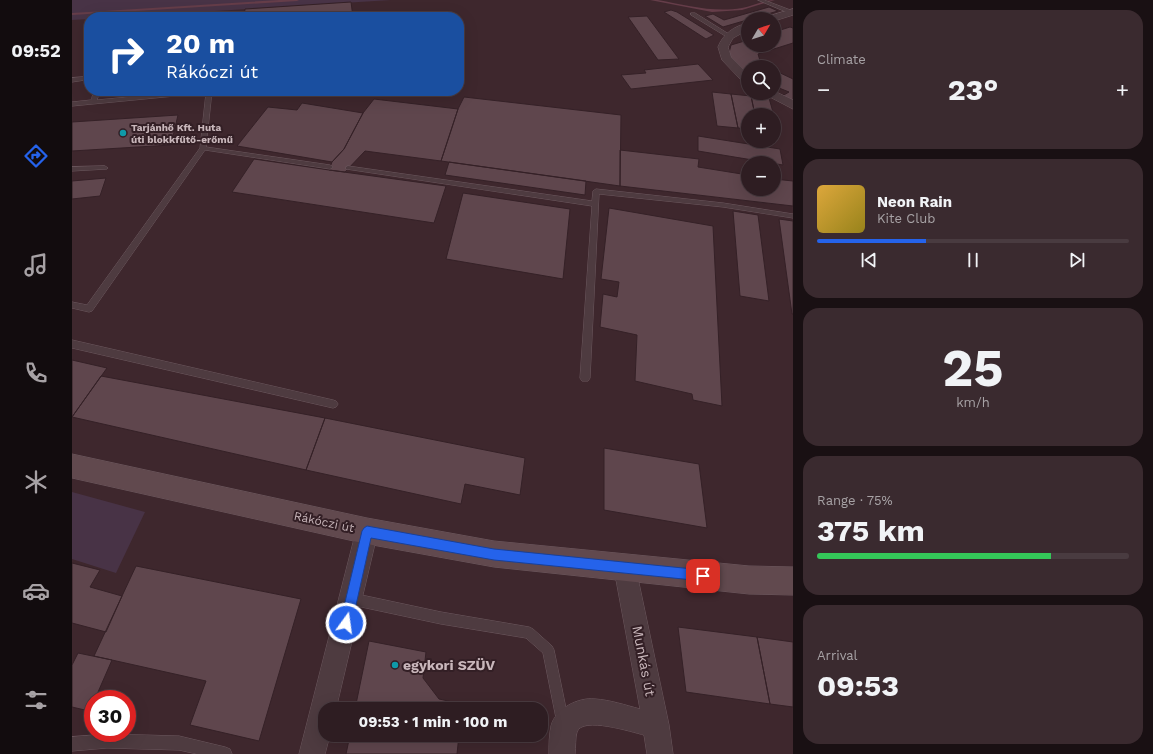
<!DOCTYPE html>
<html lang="en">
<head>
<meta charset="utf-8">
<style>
	body { margin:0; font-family:"Work Sans",sans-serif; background:#3a2a2f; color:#f1f3f6; height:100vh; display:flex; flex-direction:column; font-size:15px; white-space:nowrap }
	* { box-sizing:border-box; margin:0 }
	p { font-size:13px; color:#a7a2a5 }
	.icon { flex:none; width:22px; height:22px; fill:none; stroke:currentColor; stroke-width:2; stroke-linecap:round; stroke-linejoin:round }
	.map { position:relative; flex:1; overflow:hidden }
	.details { display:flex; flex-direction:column; gap:10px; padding:10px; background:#191013; width:360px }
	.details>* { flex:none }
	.guide { position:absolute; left:12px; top:12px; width:380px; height:84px; border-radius:16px; box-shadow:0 4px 16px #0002,0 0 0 1px #493b40; background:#1a4fa0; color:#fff; overflow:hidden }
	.needle { width:26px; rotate:51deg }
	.fabs { position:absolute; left:669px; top:12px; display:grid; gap:8px }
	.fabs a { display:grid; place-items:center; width:40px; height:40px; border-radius:50%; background:#2e1d22; box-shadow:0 4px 16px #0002,0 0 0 1px #493b40; font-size:20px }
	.speed { position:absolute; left:12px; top:690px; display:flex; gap:8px; font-size:20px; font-weight:700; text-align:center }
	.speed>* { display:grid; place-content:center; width:52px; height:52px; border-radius:50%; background:#2e1d22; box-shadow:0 4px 16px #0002,0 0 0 1px #493b40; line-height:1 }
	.speed .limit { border:6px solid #d22; background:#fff; color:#111 }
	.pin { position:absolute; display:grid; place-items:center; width:34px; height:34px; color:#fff; margin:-17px; border-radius:8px; box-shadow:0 2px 6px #0006 }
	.me { position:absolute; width:44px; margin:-22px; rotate:14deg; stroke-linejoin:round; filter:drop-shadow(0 0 3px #0008) }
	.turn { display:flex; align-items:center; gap:14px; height:84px; padding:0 16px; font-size:18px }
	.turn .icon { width:52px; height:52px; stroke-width:2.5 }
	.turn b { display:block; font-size:28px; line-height:34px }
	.big { font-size:30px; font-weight:700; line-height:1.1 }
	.details .widget { flex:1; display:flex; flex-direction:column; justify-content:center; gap:6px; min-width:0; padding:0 14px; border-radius:16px; background:#3a2a2f }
	.details .dial { align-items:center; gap:0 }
	.dial b { font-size:52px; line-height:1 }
	.song { display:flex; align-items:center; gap:12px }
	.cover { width:48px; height:48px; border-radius:6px; background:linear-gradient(135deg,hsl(40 70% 55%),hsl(50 70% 35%)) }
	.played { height:4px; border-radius:2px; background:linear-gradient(90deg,#2563eb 35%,#493b40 35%) }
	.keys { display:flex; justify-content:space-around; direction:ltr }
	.heat { display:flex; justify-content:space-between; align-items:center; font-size:22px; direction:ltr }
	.charge { height:6px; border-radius:3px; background:linear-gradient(90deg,#34c759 75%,#493b40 0) }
	.trip { position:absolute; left:246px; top:702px; width:230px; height:40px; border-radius:16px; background:#2e1d22; box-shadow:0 4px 16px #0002,0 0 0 1px #493b40; font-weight:700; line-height:40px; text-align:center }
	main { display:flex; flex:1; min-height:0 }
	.tabs { display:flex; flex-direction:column; width:72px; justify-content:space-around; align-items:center; background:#120c0e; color:#a7a2a5 }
	.tabs .icon { width:28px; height:28px }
	.tabs .current { color:#2563eb }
	.tabs b { font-size:18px; color:#f1f3f6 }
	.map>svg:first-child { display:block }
</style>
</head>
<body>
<main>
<nav class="tabs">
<b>09:52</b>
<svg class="icon current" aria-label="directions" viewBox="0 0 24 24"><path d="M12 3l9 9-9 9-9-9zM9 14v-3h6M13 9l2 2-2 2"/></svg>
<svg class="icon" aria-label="music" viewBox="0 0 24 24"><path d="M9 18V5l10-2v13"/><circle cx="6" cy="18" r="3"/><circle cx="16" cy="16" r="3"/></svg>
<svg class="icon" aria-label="phone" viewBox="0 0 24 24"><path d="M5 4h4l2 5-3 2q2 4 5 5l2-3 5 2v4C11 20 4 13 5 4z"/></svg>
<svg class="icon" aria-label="climate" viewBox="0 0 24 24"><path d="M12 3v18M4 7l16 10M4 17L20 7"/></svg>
<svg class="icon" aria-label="car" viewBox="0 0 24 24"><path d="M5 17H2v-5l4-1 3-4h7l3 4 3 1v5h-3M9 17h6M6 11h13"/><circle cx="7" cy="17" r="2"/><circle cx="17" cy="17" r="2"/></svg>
<svg class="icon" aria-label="filters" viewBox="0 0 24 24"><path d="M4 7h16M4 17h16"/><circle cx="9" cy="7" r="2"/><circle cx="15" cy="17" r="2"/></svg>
</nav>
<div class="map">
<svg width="721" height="754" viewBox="0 0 721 754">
	<rect width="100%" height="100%" fill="#3e272d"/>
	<path fill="#483346" d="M0,0H319L46,17H17V19L0,20Z
		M0,492L73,512L44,573L0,559Z"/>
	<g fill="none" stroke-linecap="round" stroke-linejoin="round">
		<path fill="#653d49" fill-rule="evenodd" d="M207,0H227L225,1L0,15V13Z
			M578,0H586C614,5 641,13 670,8C681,6 691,0 703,0L670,10L640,12Z"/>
	</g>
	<path fill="#5f464d" stroke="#352127" d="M279,2L281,17H172L173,9Z
		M697,7L706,11L651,27L633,16L641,14L652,20Z
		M599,10L605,12L642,35L634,39L592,12Z
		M575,16L607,59L586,60L556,17Z
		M718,27L721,28V43L686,54L689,64L695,67H676V73L666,69L656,57L659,45L676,40V45H702V32Z
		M626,64L641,80L559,89L549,75L574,73L572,70Z
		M702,70L721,79V102L710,96L717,92L702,86Z
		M640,92L659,94L666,128L645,126Z
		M659,94L679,96L683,115H676V129L666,128Z
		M679,96L697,98L707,133L702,132V115H683Z
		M392,97L549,115L548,186L369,161L386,109Z
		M302,99L386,109L369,161L293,151L273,172L257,170L260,162L272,149L291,113Z
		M230,103L291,113L272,149L260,162L165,146L196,107L225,110Z
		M106,115L99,145L0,151V122Z
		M626,136L708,149L711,165L626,151Z
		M548,150L627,159L626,167L676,175V189H702V179L721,181V206L548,186Z
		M182,159L257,170L374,186L362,223L160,192Z
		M377,162L514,181L513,195L373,175Z
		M34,178L28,196L0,199V181Z
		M391,193L498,209L491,279L374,259Z
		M537,208L641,226L650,406L621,400L620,394L563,381L565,335L528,327L531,294L545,297L547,282L529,279Z
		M661,211L686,215L697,301L668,296Z
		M707,219L721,221V314H720Z
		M0,360L35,368L0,417Z
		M29,376L253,418L234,470L0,417Z
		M253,418L453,458L448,495L393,484L389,504L234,470Z
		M532,448L627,464L635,528L532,510Z
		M0,563L28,570L18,587L50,596L34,632L0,623Z
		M64,566L229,599L187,741L118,725L134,681L22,656Z
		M606,627L685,637L698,704L614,692Z
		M685,637L721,642V707L698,704Z
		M297,641L354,652L351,678L367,699L390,704V709H283Z
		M6,653L40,660L23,699H21L17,711L0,707V665Z
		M278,735H387L385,754H274Z"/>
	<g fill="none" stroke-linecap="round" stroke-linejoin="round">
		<g stroke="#6c585e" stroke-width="1">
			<path id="service" d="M686,0H692L721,11V13H717Z
				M619,13H623L660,36L655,37L619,15Z
				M147,15L149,17H119L121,16Z
				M11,77L14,79L13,80L0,82V78Z
				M22,91H28L25,100L119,91H140L134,147L258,165L261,167L258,169L133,150L20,311L17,312L0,308V302L15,305L128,148L134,93L0,106V102L19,100Z
				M33,166L36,168L35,169L0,171V167Z
				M276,166L520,201L521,191L524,189L651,203L721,214V218L651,207L527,194L518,378L516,381H510L508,378L520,206L274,169V167Z
				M0,340L261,400L264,401L266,404L264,407L261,408L0,348Z
				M280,593L369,612L457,627L461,629L480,646L482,650L497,723L496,728L491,729L486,728L471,653L454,638L369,624L280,605L276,603L274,599L276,595Z
				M35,734L107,736L153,747L158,749L160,754H125L107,750L35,748L0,751V737Z"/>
		</g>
		<g stroke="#6c585e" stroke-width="1">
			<path id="minor" d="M721,9V15L702,21V19H693L694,17Z
				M676,23V30L661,38L656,47L659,57L676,74V84L672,83L650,60L646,47C651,34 662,26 676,23Z
				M702,91L721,100V109L694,95L692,93H702Z
				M295,520L303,523L306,531L264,709H253V735H258L253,754H227L284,531L287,523Z
				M553,558L561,561L564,569L597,725L601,754H575L572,735C560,732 510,716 505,732C503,738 504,747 503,754H477C477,745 477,735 479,726C483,709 506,697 523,699C538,700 553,705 568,709L542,569L545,561Z"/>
		</g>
		<g stroke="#6c585e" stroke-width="1">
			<path id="secondary" d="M0,454L295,518L422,541L677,566L721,567V595L677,594L422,567L295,544L0,478Z"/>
		</g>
		<use href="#service" fill="#4e3b40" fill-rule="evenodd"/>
		<use href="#minor" fill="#4e3b40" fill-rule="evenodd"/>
		<use href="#secondary" fill="#61494e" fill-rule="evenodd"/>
	</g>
	<path fill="#2563eb" stroke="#184099" d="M295,526L422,549L631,570L635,571L636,576L635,580L631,581L422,560L299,538L280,623L278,627L274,629L269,627L268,623L290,531L292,528Z"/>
	<g fill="#0f9aa8" stroke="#331f25" stroke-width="1.5">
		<circle cx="51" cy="133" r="4"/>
		<circle cx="323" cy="665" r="4"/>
	</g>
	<g text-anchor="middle" stroke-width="4" stroke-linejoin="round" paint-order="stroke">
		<g font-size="10" font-weight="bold" fill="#c9b7bb" stroke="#331f25" text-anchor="start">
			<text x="59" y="131">Tarjánhő Kft. Huta<tspan x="59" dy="12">úti blokkfűtő-erőmű</tspan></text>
		</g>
		<g font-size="12" fill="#c9b7bb" stroke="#331f25">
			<text transform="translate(252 522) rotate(12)" y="4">Rákóczi út</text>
		</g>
		<g font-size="14" fill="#c9b7bb" stroke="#331f25">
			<text transform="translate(572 661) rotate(79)" y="5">Munkás út</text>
		</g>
		<g font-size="14" font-weight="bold" fill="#c9b7bb" stroke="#331f25" text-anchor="start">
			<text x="331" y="670">egykori SZÜV</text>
		</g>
	</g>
</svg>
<div class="fabs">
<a><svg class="needle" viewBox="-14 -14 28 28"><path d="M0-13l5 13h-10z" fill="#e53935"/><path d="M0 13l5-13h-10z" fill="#a7a2a5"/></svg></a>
<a><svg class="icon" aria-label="search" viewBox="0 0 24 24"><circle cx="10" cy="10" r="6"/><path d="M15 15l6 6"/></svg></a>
<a>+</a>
<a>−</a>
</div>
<div class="speed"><div class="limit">30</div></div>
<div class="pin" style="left:631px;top:576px;background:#d93025"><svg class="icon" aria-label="arrive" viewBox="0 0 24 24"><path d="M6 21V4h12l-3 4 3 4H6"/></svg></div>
<svg class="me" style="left:274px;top:623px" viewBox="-20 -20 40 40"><circle r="17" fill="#2563eb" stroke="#fff" stroke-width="3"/><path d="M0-11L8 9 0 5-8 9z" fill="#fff"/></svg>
<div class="trip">09:53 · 1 min · 100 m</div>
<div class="guide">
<div class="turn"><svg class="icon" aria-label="right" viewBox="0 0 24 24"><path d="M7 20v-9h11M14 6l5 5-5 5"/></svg><div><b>20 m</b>Rákóczi út</div></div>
</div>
</div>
<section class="details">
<div class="widget"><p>Climate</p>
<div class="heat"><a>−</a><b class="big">23°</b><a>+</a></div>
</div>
<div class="widget">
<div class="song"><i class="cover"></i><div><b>Neon Rain</b><p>Kite Club</p></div></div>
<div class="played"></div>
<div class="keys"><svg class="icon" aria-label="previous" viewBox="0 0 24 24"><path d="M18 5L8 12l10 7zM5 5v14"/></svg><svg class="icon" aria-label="pause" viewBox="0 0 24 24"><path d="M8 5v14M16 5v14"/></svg><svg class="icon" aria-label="next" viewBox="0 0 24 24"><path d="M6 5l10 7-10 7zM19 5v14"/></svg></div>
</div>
<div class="widget dial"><b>25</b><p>km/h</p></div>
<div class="widget"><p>Range · 75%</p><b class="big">375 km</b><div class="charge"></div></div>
<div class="widget"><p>Arrival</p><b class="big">09:53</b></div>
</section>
</main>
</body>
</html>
